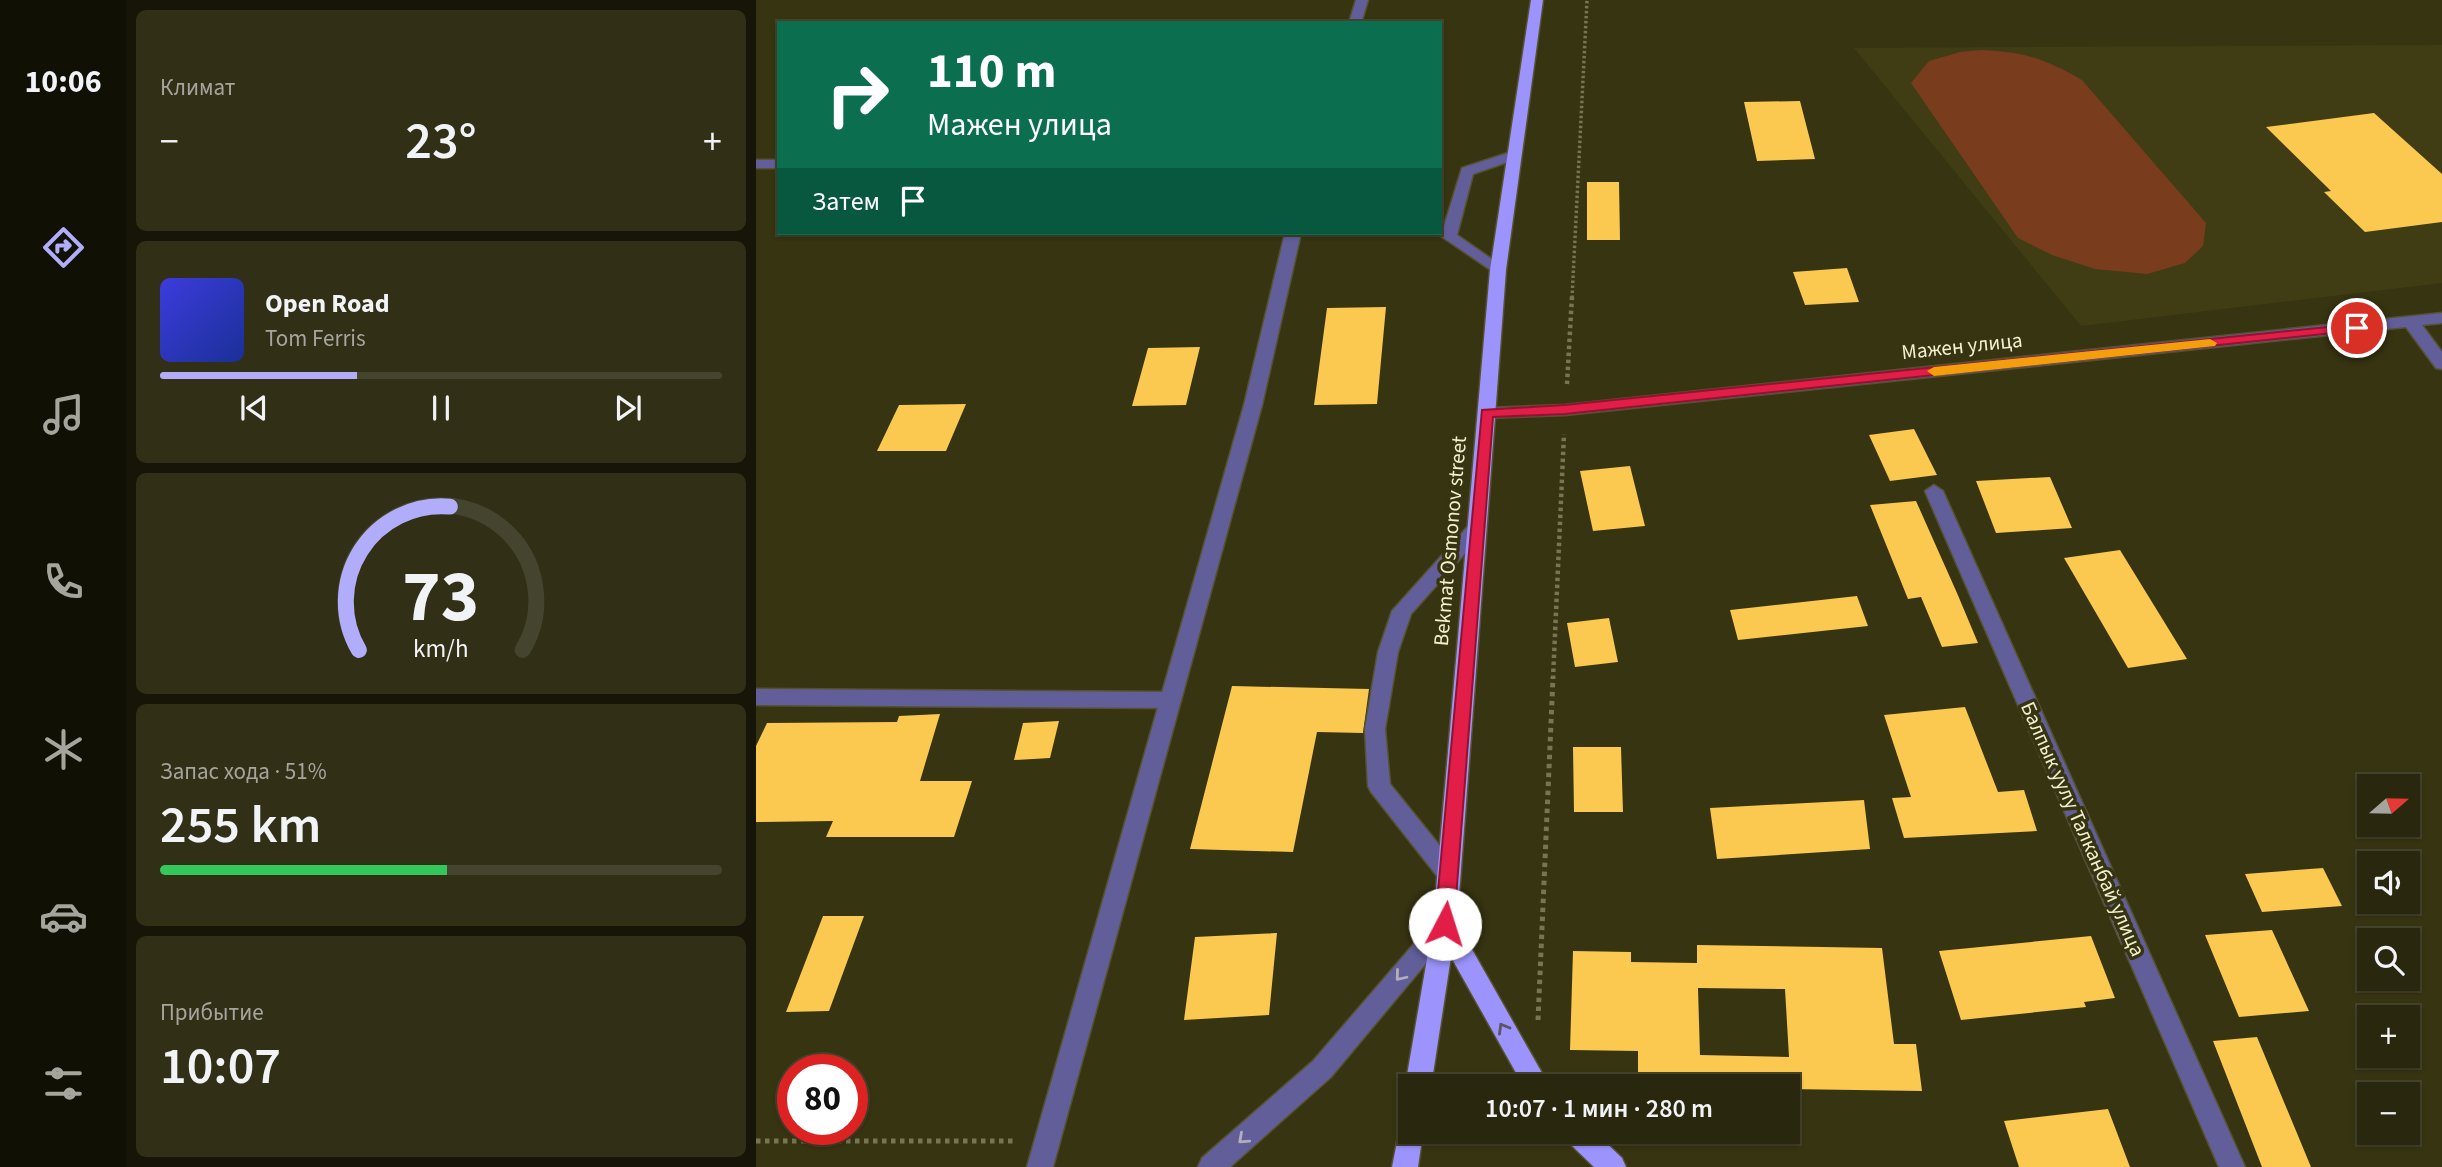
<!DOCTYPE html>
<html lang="ru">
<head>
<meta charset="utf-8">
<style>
	body { margin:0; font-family:"Source Sans 3",sans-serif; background:#312f16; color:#f1f3f6; height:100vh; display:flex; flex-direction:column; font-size:26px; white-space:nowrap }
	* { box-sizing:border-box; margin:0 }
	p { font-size:23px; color:#a5a59d }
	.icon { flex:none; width:38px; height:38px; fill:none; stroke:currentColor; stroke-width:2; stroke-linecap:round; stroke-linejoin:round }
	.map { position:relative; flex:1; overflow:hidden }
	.drawer { display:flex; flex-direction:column; gap:10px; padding:10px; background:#171507; width:630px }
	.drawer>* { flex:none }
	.banner { position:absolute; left:21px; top:21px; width:665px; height:214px; border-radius:0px; box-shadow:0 2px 5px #0004,0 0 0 2px #45442e; background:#0b6e4f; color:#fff; overflow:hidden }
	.needle { width:46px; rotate:70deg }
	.fabs { position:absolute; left:1601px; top:774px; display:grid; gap:14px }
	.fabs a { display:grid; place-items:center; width:63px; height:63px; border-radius:0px; background:#29270d; box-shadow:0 2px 5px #0004,0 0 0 2px #45442e; font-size:35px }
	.speed { position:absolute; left:21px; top:1054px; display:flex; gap:14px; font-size:35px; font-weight:700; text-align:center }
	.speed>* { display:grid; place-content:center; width:91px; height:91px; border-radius:50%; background:#29270d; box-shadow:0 2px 5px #0004,0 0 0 2px #45442e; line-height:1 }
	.speed .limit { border:10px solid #d22; background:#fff; color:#111 }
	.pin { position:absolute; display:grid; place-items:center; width:60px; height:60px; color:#fff; margin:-30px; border:4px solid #fff; border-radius:50%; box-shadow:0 2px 7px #0007 }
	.me { position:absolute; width:77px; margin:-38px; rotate:5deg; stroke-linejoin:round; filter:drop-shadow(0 0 5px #0008) }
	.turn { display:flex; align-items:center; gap:24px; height:147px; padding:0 35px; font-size:32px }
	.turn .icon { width:91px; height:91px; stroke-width:2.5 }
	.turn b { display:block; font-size:49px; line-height:60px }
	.then { display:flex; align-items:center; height:66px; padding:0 35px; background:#0003; gap:14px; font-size:26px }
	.big { font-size:52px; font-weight:600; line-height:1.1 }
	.drawer .tile { flex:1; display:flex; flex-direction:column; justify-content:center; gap:10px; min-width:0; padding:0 24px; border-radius:10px; background:#312f16 }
	.drawer .dial { align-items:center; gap:0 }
	.dial svg { height:182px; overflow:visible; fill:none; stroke:#45442e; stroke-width:7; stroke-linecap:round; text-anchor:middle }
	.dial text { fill:#f1f3f6; stroke:none }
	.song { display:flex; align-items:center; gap:21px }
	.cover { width:84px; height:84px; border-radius:10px; background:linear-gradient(135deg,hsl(240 70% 55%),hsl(230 70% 35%)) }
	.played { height:7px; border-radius:4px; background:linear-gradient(90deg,#b1adfa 35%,#45442e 35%) }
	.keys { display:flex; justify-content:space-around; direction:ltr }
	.heat { display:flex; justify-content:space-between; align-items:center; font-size:38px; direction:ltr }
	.charge { height:10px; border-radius:5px; background:linear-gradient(90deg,#34c759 51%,#45442e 0) }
	.trip { position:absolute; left:642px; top:1074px; width:402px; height:70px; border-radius:0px; background:#29270d; box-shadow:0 2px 5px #0004,0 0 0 2px #45442e; font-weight:600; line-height:70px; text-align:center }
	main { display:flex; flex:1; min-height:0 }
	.tabs { display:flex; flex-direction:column; width:126px; justify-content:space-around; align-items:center; background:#101005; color:#a5a59d }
	.tabs .icon { width:49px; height:49px }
	.tabs .active { color:#b1adfa }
	.tabs b { font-size:32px; color:#f1f3f6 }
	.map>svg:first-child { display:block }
</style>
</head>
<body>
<main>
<nav class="tabs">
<b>10:06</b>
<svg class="icon active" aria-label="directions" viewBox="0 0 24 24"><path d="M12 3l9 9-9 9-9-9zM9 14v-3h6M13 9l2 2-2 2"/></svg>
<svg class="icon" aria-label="music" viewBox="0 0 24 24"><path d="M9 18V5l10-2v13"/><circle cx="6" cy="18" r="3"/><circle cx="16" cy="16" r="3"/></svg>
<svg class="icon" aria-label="phone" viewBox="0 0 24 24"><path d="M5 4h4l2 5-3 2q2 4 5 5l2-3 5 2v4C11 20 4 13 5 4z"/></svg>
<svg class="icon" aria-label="climate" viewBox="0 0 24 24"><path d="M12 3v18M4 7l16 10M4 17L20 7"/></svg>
<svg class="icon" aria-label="car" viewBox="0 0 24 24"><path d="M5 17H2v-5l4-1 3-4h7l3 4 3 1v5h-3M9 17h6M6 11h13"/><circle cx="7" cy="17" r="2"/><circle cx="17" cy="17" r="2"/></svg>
<svg class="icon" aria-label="filters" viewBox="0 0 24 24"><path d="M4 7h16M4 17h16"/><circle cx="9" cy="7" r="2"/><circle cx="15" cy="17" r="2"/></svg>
</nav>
<section class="drawer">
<div class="tile"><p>Климат</p>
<div class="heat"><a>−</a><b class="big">23°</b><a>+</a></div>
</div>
<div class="tile">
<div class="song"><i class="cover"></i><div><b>Open Road</b><p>Tom Ferris</p></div></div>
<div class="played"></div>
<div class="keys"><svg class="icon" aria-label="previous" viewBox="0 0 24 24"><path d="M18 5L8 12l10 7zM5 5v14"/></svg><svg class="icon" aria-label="pause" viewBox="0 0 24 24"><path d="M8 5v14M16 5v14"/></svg><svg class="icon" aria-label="next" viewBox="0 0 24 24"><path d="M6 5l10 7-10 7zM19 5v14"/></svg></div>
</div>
<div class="tile dial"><svg viewBox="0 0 100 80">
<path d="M14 69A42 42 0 1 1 86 69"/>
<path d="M14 69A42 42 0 0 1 54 6" stroke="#b1adfa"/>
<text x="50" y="56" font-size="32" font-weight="700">73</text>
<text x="50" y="72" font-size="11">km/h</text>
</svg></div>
<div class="tile"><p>Запас хода · 51%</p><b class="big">255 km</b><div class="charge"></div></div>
<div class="tile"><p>Прибытие</p><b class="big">10:07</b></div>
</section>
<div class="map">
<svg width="1686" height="1167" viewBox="0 0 1686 1167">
	<rect width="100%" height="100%" fill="#373411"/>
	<path fill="#403d14" d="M1686,45V283L1325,326L1098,48Z"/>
	<path fill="#793c1d" d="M1225,50C1269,52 1287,58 1326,80L1450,223L1447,246L1429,263L1391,274L1339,269L1296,255L1262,238L1155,83L1173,61L1204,52Z"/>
	<path fill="#fbc850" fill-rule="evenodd" d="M1044,101L1059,159L1001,161L988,102Z
		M1618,113L1686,174V222L1609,232L1568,192L1575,191L1510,127Z
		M831,182H863L864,240H831Z
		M1091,268L1103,302L1049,305L1037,272Z
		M630,307L621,404L558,405L571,308Z
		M444,347L430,405L376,406L392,348Z
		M210,404L190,451H121L143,405Z
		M1158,429L1181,475L1134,481L1113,435Z
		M874,466L889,526L837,531L824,471Z
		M1294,477L1316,528L1240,533L1220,481Z
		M1160,501L1201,593L1222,643L1186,647L1165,597L1152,599L1114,505Z
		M1364,550L1431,659L1372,668L1308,558Z
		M1101,596L1112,626L982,640L974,610Z
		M853,618L862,662L819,667L811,623Z
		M476,686L613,689L607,733L561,732L537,852L434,849Z
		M1209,707L1242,792L1268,790L1281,831L1148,838L1136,798L1155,797L1128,715Z
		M184,714L164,781H216L198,837H70L77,821L0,822V746L11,723L141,722L143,716Z
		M303,721L294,758L258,760L267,723Z
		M817,747H865L867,812H818Z
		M1108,800L1114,849L961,859L954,808Z
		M1567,868L1586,906L1506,912L1489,874Z
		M67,916H108L73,1011L30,1012Z
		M1516,930L1553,1011L1483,1017L1449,935Z
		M521,933L513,1015L428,1020L439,937Z
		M1335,936L1359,998L1328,1002L1330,1007L1205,1020L1183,951Z
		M941,945L1126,948L1138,1044H1160L1166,1091L1032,1089V1087H882V1051L814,1050L817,951L875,952V962L941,963ZM942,988L1029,989L1033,1057L944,1055Z
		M1501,1037L1555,1167H1506L1457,1041Z
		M1352,1109L1374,1167H1263L1248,1121Z"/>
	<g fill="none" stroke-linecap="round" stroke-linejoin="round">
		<g stroke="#55522f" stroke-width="3">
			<path id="service" d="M758,151L763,152V158L717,174L701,235L747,267L750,270L742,275L685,236L706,168Z
				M721,522L728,524L730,528L728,532L655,614L642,652L629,729L634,784L701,867L704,874L701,881L693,883L685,881L615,792L612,786L609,729L622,652L636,611L714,524Z
				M0,689L415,692L422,694L425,700L422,706L415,708L0,705Z"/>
		</g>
		<g stroke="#55522f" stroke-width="3">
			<path id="minor" d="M600,0H612L605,23H593Z
				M0,160H23V168H0Z
				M529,233H545L506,405L297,1167H271L488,405Z
				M1686,313V323L1666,325L1686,352V369L1680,368L1650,327L809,415L731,418L722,413L731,408L809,405Z
				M1178,485L1187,491L1489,1167H1463L1169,491Z"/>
		</g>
		<g stroke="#55522f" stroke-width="3">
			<path id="tertiary" d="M689,914L697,917L701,924L697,931L575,1077L474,1167H442L446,1158L557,1061L681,917Z"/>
		</g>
		<g stroke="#55522f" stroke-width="3">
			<path id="trunk" d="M775,0H787L750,270L701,923L794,1087H768L695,957L675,1087H654V1096L649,1087L677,924L734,270Z
				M654,1119V1132H667L662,1167H636L645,1122Z
				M807,1132H839L866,1158L870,1167H838L811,1141Z"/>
		</g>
		<path stroke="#777552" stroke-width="3.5" stroke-dasharray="2.5 2.5" stroke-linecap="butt" d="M816,298L831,0"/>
		<path stroke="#777552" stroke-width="4.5" stroke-dasharray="3.5 3.5" stroke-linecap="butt" d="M811,384L816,296
			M797,679L808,434"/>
		<path stroke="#777552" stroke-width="5" stroke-dasharray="4.5 4.5" stroke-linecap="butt" d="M782,1020L797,677
			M0,1141H258"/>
		<use href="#service" fill="#625e99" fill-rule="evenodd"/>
		<use href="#minor" fill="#625e99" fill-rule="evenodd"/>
		<use href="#tertiary" fill="#625e99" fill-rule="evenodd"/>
		<use href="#trunk" fill="#9c93fc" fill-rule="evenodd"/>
	</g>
	<defs><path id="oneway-chevron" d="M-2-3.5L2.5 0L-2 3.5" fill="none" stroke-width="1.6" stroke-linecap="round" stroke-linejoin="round" transform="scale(1.75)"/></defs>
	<g stroke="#b1afb7">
		<use href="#oneway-chevron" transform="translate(644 976) rotate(130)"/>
		<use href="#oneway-chevron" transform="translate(487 1139) rotate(138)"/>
	</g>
	<use stroke="#5a5563" href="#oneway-chevron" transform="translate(747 1028) rotate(-120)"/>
	<path fill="#e11d48" stroke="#92132f" stroke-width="2" d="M1601,324L1607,328L1605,330L809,414L737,417L698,924L695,930L689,932L682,930L679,924L726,410L809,405Z"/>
	<path fill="#f59e0b" d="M1454,339L1461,343L1459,346L1178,376L1171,371L1178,367Z"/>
	<g text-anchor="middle" stroke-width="7" stroke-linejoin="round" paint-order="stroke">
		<g font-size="21" fill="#f2f1cf" stroke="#373411">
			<text transform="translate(1206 346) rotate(-6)" y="7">Мажен улица</text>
			<text transform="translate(694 541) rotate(-85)" y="7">Bekmat Osmonov street</text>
			<text transform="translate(1327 829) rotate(66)" y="7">Балпык уулу Талканбай улица</text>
		</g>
	</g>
</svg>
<div class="fabs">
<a><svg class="needle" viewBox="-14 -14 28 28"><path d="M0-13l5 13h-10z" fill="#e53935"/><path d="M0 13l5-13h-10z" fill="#a5a59d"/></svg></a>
<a><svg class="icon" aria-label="sound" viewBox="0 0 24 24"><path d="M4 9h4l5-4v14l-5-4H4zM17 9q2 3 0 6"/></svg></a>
<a><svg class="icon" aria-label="search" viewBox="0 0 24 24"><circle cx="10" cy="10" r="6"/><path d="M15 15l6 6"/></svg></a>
<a>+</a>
<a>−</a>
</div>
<div class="speed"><div class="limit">80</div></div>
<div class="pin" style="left:1601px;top:328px;background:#d93025"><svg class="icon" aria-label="arrive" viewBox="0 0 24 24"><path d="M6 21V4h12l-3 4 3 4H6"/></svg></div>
<svg class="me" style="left:689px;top:924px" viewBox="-20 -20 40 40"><circle r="19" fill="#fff"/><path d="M0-13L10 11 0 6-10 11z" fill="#e11d48"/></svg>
<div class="trip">10:07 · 1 мин · 280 m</div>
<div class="banner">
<div class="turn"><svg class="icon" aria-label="right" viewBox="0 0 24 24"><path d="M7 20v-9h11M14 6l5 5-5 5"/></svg><div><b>110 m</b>Мажен улица</div></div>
<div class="then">Затем<svg class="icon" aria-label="arrive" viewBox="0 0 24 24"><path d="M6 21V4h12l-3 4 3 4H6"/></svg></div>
</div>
</div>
</main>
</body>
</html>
